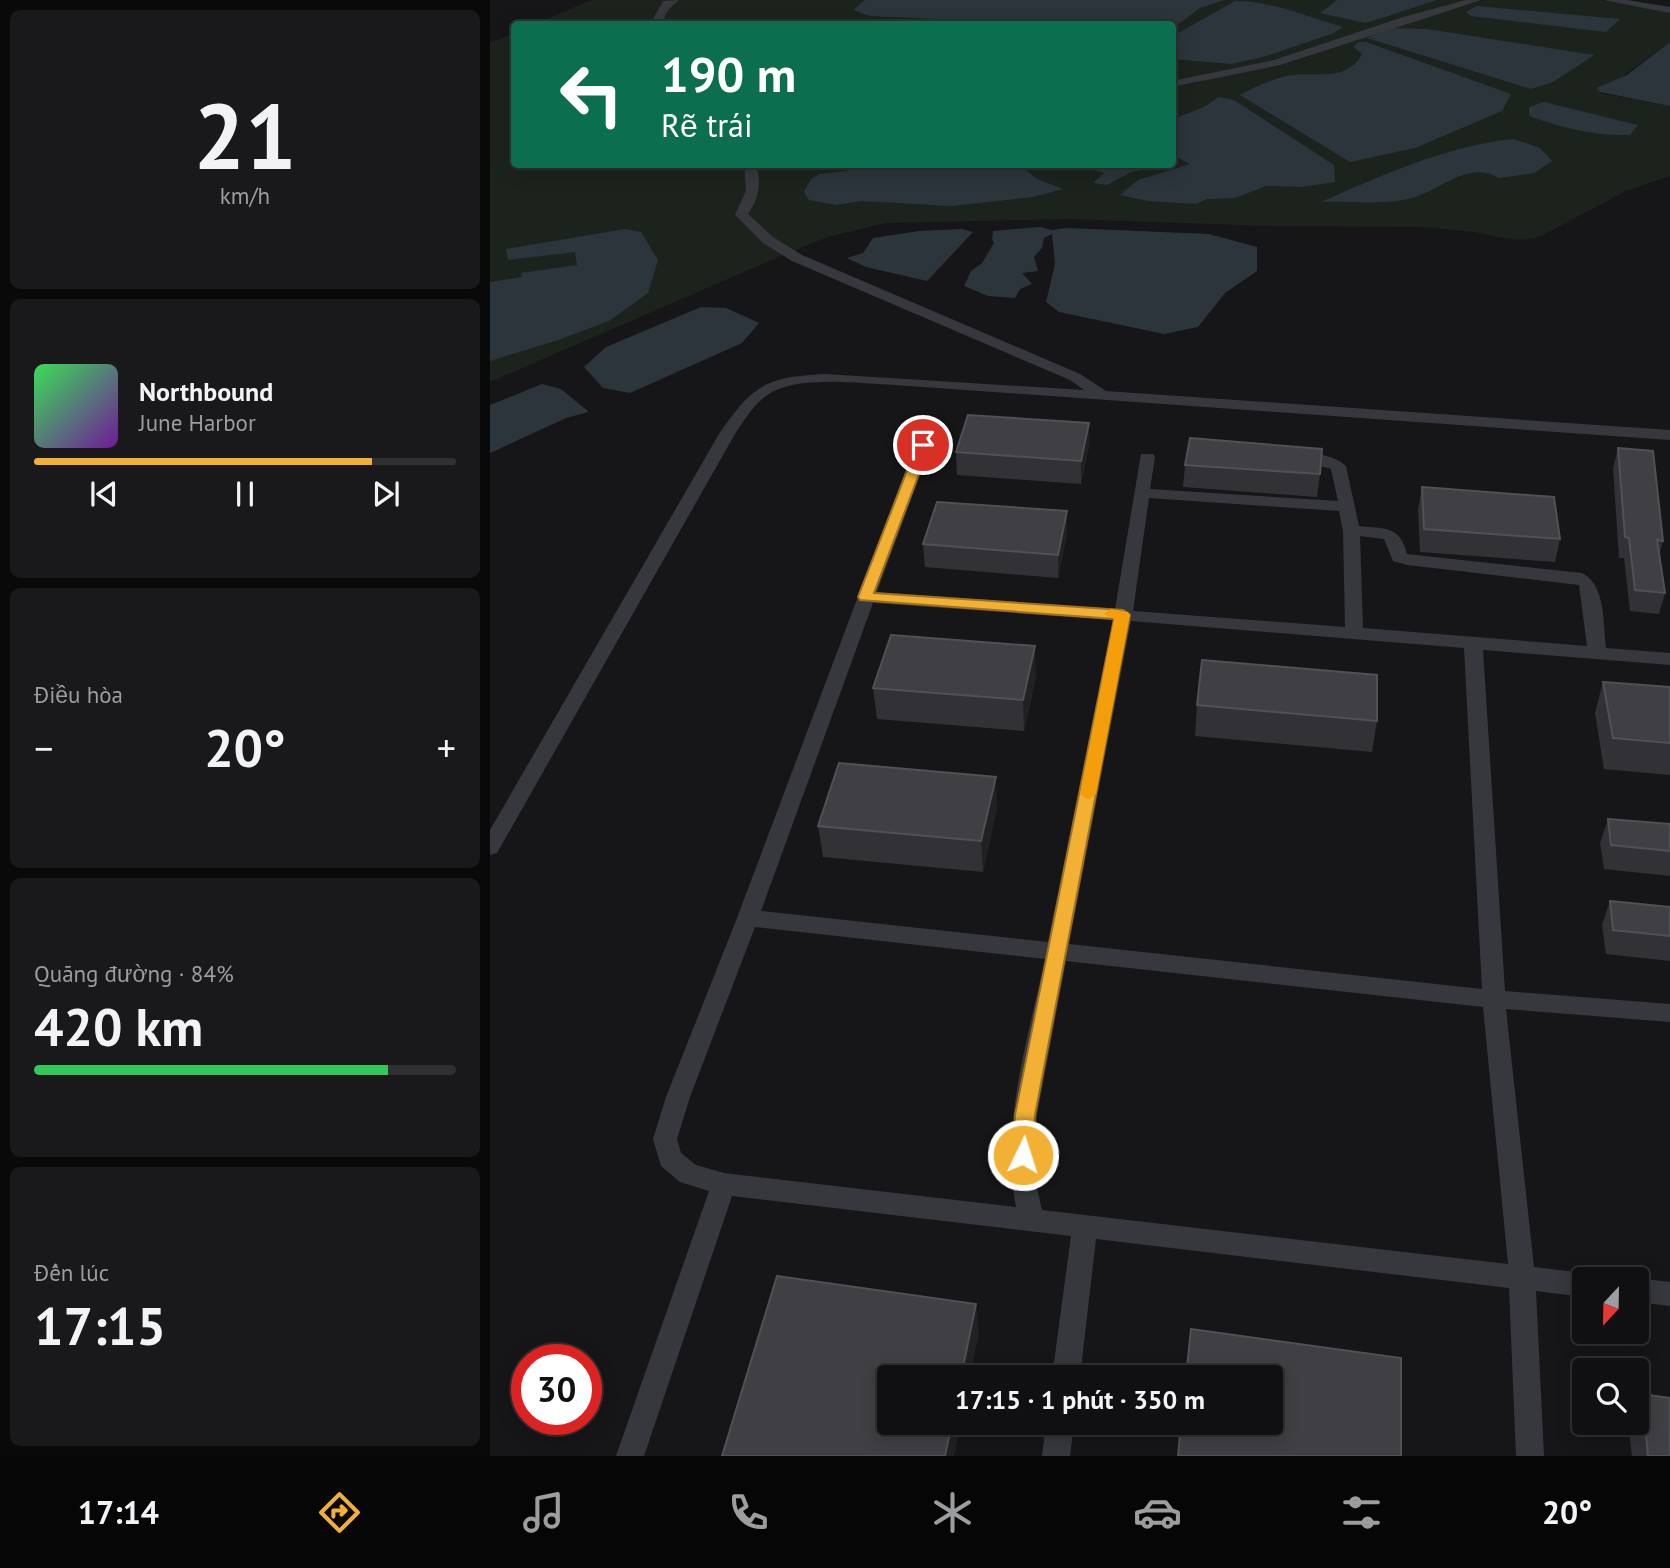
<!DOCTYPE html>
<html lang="vi">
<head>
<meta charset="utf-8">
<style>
	body { margin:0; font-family:"PT Sans",sans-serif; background:#19191b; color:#f1f3f6; height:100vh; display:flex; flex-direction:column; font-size:26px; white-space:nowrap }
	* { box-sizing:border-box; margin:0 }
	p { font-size:23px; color:#9c9d9f }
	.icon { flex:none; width:38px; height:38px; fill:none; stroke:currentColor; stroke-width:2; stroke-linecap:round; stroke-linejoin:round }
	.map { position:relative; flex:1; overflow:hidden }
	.sheet { display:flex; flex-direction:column; gap:10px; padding:10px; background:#09090a; width:490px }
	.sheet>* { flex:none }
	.guide { position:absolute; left:21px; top:21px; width:665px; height:147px; border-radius:7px; box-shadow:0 4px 18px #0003,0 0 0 2px #303032; background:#0b6e4f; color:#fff; overflow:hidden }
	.needle { width:46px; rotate:202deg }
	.tools { position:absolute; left:1082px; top:1267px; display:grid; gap:14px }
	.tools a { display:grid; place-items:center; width:77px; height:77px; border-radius:7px; background:#101012; box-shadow:0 4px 18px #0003,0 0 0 2px #303032; font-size:35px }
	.speed { position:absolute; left:21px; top:1344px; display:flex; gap:14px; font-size:35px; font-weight:700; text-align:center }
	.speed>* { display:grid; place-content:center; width:91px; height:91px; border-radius:50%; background:#101012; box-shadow:0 4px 18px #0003,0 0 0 2px #303032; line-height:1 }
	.speed .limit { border:10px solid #d22; background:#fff; color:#111 }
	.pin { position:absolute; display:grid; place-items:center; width:60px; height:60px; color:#fff; margin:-30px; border:4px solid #fff; border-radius:50%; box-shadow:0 2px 7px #0007 }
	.me { position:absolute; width:77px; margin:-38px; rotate:4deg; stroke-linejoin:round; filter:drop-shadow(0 0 5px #0008) }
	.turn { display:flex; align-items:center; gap:24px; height:147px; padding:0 35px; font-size:32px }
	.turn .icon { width:91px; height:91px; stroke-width:2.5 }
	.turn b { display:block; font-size:49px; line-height:60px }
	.big { font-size:52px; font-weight:700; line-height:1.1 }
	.sheet .widget { flex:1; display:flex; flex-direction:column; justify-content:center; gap:10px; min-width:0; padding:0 24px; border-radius:10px; background:#19191b }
	.sheet .dial { align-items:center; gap:0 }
	.dial b { font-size:91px; line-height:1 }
	.song { display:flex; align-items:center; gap:21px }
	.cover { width:84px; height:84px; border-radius:10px; background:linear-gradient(135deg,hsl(130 70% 55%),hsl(280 70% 35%)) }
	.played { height:7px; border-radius:4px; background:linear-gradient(90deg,#f2b134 80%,#303032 80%) }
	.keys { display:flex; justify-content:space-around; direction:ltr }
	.heat { display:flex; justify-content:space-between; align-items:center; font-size:38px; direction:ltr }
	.charge { height:10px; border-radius:5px; background:linear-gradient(90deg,#34c759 84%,#303032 0) }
	.trip { position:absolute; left:387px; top:1365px; width:406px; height:70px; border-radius:7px; background:#101012; box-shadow:0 4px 18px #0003,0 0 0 2px #303032; font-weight:700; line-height:70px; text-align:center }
	.tab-bar { display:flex; height:112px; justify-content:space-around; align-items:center; background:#060607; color:#9c9d9f }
	.tab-bar .icon { width:49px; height:49px }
	.tab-bar .on { color:#f2b134 }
	.tab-bar b { font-size:32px; color:#f1f3f6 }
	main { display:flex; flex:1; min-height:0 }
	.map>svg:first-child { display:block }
</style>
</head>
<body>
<main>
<section class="sheet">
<div class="widget dial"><b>21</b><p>km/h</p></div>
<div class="widget">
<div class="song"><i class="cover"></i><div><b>Northbound</b><p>June Harbor</p></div></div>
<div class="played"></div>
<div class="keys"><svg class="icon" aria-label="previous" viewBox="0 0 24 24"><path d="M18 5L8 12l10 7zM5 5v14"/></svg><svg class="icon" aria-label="pause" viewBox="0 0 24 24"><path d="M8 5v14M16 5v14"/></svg><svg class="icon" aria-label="next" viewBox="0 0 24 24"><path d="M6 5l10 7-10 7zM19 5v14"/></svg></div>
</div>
<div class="widget"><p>Điều hòa</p>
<div class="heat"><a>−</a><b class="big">20°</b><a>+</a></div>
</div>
<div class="widget"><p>Quãng đường · 84%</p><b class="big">420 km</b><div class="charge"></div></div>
<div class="widget"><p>Đến lúc</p><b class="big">17:15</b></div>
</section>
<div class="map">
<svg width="1180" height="1456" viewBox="0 0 1180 1456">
	<rect width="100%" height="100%" fill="#161618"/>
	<path fill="#1c231d" d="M102,0H980L913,18L783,61L683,82L682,24H44Z
		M995,0H1110L1180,11V42L1110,93L1180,106V176L1136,191L1049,237C1026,243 1007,236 984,232C967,230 950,229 934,227L780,226L580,219L395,223L338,237L303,251L284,239L257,215C270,202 272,181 266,165L682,164L683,86L702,84Z
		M24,33V164L255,165C261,182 257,201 245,216L272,242L293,255L0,382V43Z"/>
	<path fill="#2c353c" d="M375,0H734L710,8L683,28L682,24H475L469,20L380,16L363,10Z
		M847,0H947L876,23L830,13Z
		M745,1C783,1 817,17 853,27L844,33L773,57L741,64L683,59V36Z
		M987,6L1130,19L1116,32L981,16L976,12Z
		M900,28L937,29L1104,55L1063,82L1041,89L877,38Z
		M868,42H876L1021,94L1012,111L925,148L860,162L750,95C764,87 780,80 796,76C822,71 858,83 872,54L864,47Z
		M1180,42V106L1110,92L1106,88L1137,75Z
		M729,97L744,100L844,165L845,182L811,187L776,186L745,198L717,199L706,204L658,201L630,195L648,180L700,164L683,155V119L712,108Z
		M1054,102L1148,125L1140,135C1104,136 1073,128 1039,116V107Z
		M1024,139L1050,148L1062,161L1044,173L1009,178C977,159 950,192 918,199C891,205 859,201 831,202C893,175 956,146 1024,139Z
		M600,164H669V167L641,172L617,185L603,183L614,173L594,167Z
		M481,165H530L547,179L573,189L543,197L461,206L371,201L346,205L319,200L314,192L321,179L329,174L394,166L423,168Z
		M550,227L562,230L577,228L719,234L767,247V271L735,293L708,327L674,334L569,312L556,302L565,264L562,234L554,238L552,248L544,257L548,271L532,273L542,284L530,289L525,298L498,296L474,286L481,271L492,263L504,243L502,239L503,231Z
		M135,229L151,232L168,260L158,293L119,321L68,340L0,361V282L32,277L31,273L87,265L85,252L18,260L16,249Z
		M472,229L483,232L437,281L376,267L357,258L373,253L383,238L429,231Z
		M211,307L236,308L269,323L252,343L140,393L113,388L94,367L116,347Z
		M52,384L71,389L99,412L76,418L0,453V405Z"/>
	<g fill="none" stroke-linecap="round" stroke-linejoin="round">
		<path fill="#37383d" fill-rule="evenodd" d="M189,0C181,7 173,13 174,24H164L163,19L173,1Z
			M976,0H992L790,65L682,87V81L784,60L913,17Z
			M1113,0H1137L1180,7V13Z
			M254,164H266C272,183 269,199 258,214L283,237L312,255L590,374L616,391L1180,430V440L405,385C369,384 306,374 276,396C263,405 254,421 245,434L7,853L0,855V830L229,434C263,385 275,377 335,374L594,390L580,380L302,261L273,243L245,215L256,191Z
			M433,440L441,445L387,592L625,609L651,454H663L665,457L660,489L848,501L841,469C827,463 808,467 797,458C809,447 845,455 856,466L869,526C894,529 910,525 917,554L1092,573C1116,584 1113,625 1116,648L1180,653V665L993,650L1015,991L1180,1004V1022L1016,1009L1044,1267L1094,1273L1105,1279H1094V1297L1046,1291L1054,1456H1026L1019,1288L606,1239L590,1377H562L581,1236L242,1196L154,1456H126L219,1191L190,1182L171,1166L163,1139L176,1097L247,918L425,445ZM659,498L849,511L853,531L855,627L643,611ZM870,536L894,539L903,561L917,565L1089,585L1097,646L873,628ZM383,603L623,620L558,942L271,911ZM641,621L974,648L992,989L579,944ZM265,927L555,959C538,1039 510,1125 526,1207L234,1173L206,1165L191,1153L187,1139L200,1097ZM576,961L993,1007L1018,1264L552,1210L544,1175L547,1115Z
			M1146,1278L1180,1282V1306L1146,1302V1279H1143Z
			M556,1423H584L580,1456H552Z"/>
	</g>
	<path fill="#323236" d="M599,446L591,484L467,475L466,452Z
		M1128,448L1173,541L1169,555L1175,593L1169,614L1140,611L1134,558H1129L1123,468Z
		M695,465L830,474L827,497L693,487Z
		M932,487L1070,539L1065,562L930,552L928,510Z
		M577,511V534L568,578L435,567L433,544Z
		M546,677L534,731L387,719L383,688Z
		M1113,682L1180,687V775L1114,769L1105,713Z
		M707,705L887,721L882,752L705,736Z
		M507,808L493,872L333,857L328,826Z
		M1118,819L1180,824V876L1114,869L1110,843Z
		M1120,901L1180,907V961L1116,954L1112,925Z
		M1152,1394L1180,1456H1142L1138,1423H1146V1405Z"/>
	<path fill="#212124" d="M599,423V446L591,484V461Z
		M577,511V534L568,578V555Z
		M545,646L546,677L534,731L533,700Z
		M506,777L507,808L493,872L491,841Z
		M486,1304L489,1333L480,1377H471Z
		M462,1423H471L464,1456H455Z"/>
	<path fill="#3f3f44" stroke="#4f5156" stroke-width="2" d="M478,415L599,423L591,461L466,452Z
		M700,438L832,449L830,474L695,465Z
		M1128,448L1163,451L1173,541L1167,540L1175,593L1145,590L1139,538L1135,537Z
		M932,487L1064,497L1070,539L934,529Z
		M447,502L577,511L568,555L433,544Z
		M401,635L545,646L533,700L383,688Z
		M712,660L887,675V721L707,705Z
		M1113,682L1180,687V743L1123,738Z
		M349,763L506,777L491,841L328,826Z
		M1118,819L1180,824V851L1121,845Z
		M1120,901L1180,907V936L1123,930Z
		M287,1276L486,1304L471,1377H399V1423H462L455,1456H232Z
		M701,1329L911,1358V1456H688L691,1423H780V1377H696Z
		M1152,1394L1180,1398V1456H1158Z"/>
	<path fill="#f2b134" stroke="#9d7322" stroke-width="2" d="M433,441L440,445L384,593L633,610L640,615L545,1115L543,1155L540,1161L533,1164L526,1161L523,1155L525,1115L624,619L370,600L368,597L427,445Z"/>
	<path fill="#f59e0b" d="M621,609L638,612L640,615L606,794L598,800L590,794L624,619L614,614Z"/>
</svg>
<div class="tools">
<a><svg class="needle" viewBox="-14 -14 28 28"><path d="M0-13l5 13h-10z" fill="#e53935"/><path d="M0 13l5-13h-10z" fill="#9c9d9f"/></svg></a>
<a><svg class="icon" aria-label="search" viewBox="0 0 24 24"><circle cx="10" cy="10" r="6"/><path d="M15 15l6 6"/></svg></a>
</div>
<div class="speed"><div class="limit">30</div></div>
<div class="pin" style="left:433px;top:445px;background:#d93025"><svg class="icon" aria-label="arrive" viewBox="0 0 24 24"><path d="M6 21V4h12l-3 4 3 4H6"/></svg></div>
<svg class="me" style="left:533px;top:1155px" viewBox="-20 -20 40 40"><circle r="17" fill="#f2b134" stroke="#fff" stroke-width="3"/><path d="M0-11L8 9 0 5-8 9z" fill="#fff"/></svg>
<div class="trip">17:15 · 1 phút · 350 m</div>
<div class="guide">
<div class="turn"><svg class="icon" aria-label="left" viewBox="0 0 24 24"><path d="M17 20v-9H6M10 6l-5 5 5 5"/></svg><div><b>190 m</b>Rẽ trái</div></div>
</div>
</div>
</main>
<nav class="tab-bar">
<b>17:14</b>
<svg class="icon on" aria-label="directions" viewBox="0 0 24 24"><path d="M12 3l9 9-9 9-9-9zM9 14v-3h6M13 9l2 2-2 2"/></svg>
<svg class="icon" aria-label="music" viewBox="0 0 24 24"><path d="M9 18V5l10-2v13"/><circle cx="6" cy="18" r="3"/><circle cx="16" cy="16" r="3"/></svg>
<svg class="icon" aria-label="phone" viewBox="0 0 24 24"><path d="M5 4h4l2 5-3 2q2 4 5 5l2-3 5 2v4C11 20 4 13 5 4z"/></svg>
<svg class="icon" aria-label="climate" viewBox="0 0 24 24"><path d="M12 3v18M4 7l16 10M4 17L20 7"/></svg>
<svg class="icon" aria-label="car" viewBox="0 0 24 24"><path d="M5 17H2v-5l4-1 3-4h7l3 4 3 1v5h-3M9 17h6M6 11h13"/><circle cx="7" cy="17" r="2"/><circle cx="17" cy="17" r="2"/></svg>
<svg class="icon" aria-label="filters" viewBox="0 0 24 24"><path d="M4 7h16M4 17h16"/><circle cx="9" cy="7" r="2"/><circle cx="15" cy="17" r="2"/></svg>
<b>20°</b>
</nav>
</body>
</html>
